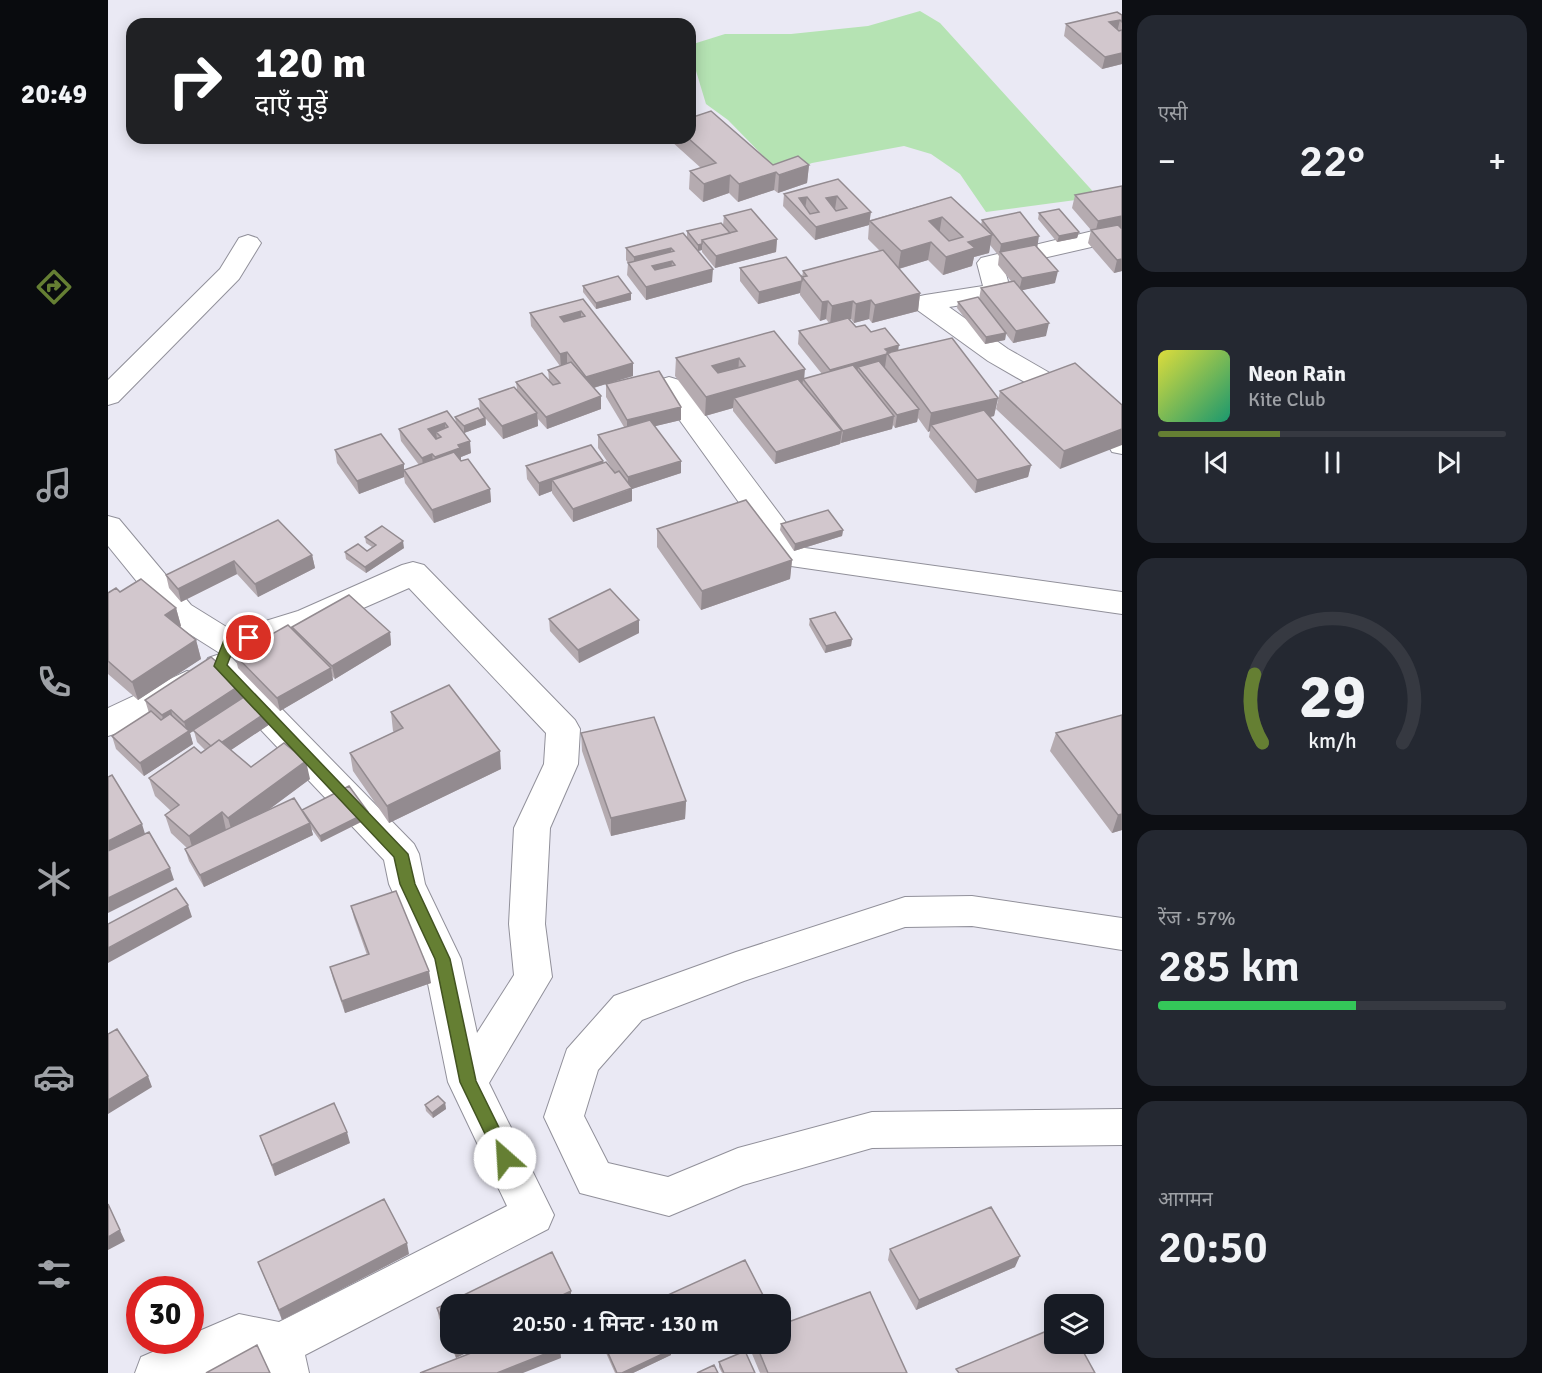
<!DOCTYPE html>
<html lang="hi">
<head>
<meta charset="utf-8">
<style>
	body { margin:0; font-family:Signika,"Noto Sans Devanagari",sans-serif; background:#242831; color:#f1f3f6; height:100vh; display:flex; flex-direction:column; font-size:22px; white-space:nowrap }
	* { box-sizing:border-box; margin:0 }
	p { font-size:20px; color:#9ea1a6 }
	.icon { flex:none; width:33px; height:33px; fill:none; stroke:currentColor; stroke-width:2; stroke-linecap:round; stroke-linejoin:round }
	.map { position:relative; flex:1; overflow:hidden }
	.side { display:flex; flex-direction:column; gap:15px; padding:15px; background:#0d0f14; width:420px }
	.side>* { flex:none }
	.banner { position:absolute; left:18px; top:18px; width:570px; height:126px; border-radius:18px; box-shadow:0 3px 15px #0003; background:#202124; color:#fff; overflow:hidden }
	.buttons { position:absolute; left:936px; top:1294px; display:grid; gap:12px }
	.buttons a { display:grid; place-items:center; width:60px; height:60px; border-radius:12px; background:#171b24; box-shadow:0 3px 15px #0003; font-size:30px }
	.speed { position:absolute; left:18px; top:1276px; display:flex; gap:12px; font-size:30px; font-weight:700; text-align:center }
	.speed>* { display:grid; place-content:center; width:78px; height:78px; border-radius:50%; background:#171b24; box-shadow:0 3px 15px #0003; line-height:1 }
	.speed .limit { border:9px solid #d22; background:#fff; color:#111 }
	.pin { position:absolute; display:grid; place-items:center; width:51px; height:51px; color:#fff; margin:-26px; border:3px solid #fff; border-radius:50%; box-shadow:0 2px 6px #0007 }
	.me { position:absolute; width:66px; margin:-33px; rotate:334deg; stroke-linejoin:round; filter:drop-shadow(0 0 4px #0008) }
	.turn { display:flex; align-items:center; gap:21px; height:126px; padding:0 30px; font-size:27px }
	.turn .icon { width:78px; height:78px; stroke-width:2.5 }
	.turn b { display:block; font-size:42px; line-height:51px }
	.big { font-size:45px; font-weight:600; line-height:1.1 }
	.side .tile { flex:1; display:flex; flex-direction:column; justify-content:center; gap:9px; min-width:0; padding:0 21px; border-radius:18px; background:#242831 }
	.side .dial { align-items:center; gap:0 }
	.dial svg { height:156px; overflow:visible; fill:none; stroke:#363941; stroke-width:7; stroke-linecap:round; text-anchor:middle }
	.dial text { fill:#f1f3f6; stroke:none }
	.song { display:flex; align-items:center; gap:18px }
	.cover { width:72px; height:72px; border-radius:9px; background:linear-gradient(135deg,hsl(60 70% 55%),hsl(160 70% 35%)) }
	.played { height:6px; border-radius:3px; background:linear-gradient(90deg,#657f33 35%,#363941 35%) }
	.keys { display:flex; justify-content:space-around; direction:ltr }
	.heat { display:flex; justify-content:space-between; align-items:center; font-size:33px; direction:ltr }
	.charge { height:9px; border-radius:4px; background:linear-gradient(90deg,#34c759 57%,#363941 0) }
	.trip { position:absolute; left:332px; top:1294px; width:351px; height:60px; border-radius:18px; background:#171b24; box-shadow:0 3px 15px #0003; font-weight:600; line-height:60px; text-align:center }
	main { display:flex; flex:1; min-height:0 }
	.tab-bar { display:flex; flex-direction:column; width:108px; justify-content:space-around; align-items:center; background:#090b0e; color:#9ea1a6 }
	.tab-bar .icon { width:42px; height:42px }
	.tab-bar .current { color:#657f33 }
	.tab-bar b { font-size:27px; color:#f1f3f6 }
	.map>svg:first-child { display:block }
</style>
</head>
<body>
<main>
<nav class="tab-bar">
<b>20:49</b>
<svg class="icon current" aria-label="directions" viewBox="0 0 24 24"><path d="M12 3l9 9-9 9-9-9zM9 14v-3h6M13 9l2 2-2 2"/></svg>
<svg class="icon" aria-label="music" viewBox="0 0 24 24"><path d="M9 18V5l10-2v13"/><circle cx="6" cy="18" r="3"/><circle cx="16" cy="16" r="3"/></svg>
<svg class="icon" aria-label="phone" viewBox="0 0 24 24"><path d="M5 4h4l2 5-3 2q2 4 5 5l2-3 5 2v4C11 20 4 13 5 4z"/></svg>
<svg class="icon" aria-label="climate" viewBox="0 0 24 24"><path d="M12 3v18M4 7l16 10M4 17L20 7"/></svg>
<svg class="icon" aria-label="car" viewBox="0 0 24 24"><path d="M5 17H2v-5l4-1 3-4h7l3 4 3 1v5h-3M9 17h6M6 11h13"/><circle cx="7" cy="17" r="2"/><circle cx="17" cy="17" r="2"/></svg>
<svg class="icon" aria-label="filters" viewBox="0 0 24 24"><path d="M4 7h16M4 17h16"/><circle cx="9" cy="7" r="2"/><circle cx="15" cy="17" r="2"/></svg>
</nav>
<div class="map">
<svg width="1014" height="1373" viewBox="0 0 1014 1373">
	<rect width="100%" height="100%" fill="#eae9f4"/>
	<path fill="#b5e3b3" d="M812,11L832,23L990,197L878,212L852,174L823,154L796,146L704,163L674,175L620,120L598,104L582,51V45L617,34H683L760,26Z"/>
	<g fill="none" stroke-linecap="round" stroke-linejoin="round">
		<g stroke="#91909a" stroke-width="2">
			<path id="minor" d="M1014,224V240L896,267L903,292L899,298L841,307L900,349L1006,410L1014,422V454L1004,452L986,422L880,361L808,309L804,303L808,297L817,295L875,286L869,263L873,258Z
				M140,235L149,238L153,243L131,279L10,402L0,405V380L112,269L131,238Z
				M561,377L571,380L697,548L1014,592V614L676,565L547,386L551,380Z
				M0,516L11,519L83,605L125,631L190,611L294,565L305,562L316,565L467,720L472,729L470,764L442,828L437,924L444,977L381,1083L446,1215L440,1229L197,1355L201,1373H157L155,1362L132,1358L99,1373H27L33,1357L70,1341H82V1335L131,1314L171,1322L399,1206L340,1082L315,959L281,884L276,860L100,674L96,666L100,658L112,654L124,658L306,844L311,854L317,884L353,959L369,1033L406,975L401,924L406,828L436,764L438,733L301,588L212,627L121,656L110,652L61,621L0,546Z
				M79,671L91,674L95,683L91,692L12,732L0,736V708Z
				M864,896L1014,918V950L864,926L797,927L636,981L534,1020L490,1070L476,1116L500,1163L560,1177L630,1148L764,1112L1014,1109V1145L764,1148L635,1185L561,1216L472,1193L436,1117L459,1049L506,996L628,952L797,897Z"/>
		</g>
		<use href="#minor" fill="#fff" fill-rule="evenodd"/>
	</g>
	<path fill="#b5abb0" d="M1014,15V64L994,69L956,36L958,24Z
		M563,138H582L665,165H701L699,183L670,193L666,190L630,202L621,193L595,202L581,189L582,171L593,168L563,141Z
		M730,179L762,220L843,197L873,225L874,220L929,247L947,283L914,290L938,336L905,343L898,334L897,340L877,344L849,308L850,302L871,299L873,288L903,281L890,265L891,256L882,245L881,253L866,257L864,266L835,275L820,260L791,269L812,293L810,311L764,323L761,319L746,323L743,319L742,320L748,327L763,332L791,350L890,398L886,416L882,417L923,465L920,477L867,493L821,437L822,431L820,432L810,418L809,422L787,428L785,425L784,429L733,443L732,444L667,464L625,411V408L597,416L567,376L568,358L666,331L696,379L714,374L690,344L691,331L721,323L718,319L712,321L692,295V293L650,304L632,281V268L694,277L695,271L772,251L760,239L761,225L707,240L675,206L676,194Z
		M967,195L1013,228L1014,271L1006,273L980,243L983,230L964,208Z
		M931,213L971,232L969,238L949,242L930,219Z
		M616,216L669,239L668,252L607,268L594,252V250L590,251L579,238V231L615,225Z
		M575,233L604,282L538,300L519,275L520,263L518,260V248Z
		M475,286L523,293V300L488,309L475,292Z
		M475,299L525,376L501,383L573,420L547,426L573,473L524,489V501L465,522L444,493V491L431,496L419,479L418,466L495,461V462L507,473L490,448V435L516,427L498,397V384L486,388L493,409L439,429L430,419V426L395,439L378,419V425L356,433L363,453L353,457V461L382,489L383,502L326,523L297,483L296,477L251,494L229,463L227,450L296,470L311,465L293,441L291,429L339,411L348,423L347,417L372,411L371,399L409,389L408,382L441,380L440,370L452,366L423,326L422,313Z
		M892,391L1014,405L952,469L888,409Z
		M170,520L204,555L207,568L150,597L129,574L73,602L61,588L58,575Z
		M673,524L735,530L734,536L686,551L672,530Z
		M549,529L684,560L682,579L593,610L549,547Z
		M257,537L296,548L258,573L238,559L237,552L259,551L264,547L258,543Z
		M12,592L68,608L73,626L72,627L88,640L93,659L30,700L0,674V593Z
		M441,619L531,633L471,663L442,631Z
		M702,619L744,639L743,646L717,653L701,625Z
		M184,627L282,632L283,645L227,679L224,676L225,680L172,711L130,668L127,655L185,630Z
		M134,684L137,696L165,722L123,750L143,767L202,779L159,811L194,810L261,818L213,842L203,828L205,835L96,887L81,861L77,849L79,848L63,833L57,815L63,811L47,796L41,778L97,750L89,742L86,731L82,733L85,744L36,776L8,749L4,736L41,713L37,700Z
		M283,712L393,769L281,823L245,771L242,753L286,732L285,731Z
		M1014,715V830L1004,833L942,751L948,733Z
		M473,733L578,801L577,819L503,836L474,751Z
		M243,906L323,983L237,1013L225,979L222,967L259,955L246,918Z
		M337,1103L338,1109L325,1118L318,1111L317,1105Z
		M152,1136L242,1143L167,1176Z
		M782,1249L907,1267L808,1310L780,1260Z
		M444,1252L463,1291V1301L456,1305H342V1344H376L348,1358L331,1318L329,1308Z
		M301,1254L174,1320L150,1262Z
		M494,1344H561L563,1350V1355L525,1373H507Z
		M643,1344H672L799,1373H652L642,1349Z
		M611,1362L647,1373H614L611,1367Z"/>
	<path fill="#938b90" d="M1012,20L1009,32L1001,22Z
		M1014,53V64L994,69L997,57Z
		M701,165L699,183L670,193L671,175Z
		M668,172L666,190L630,202L631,184Z
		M622,175L621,193L595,202L596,184Z
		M729,196L727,209L717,211L718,198Z
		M699,197L697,209L691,198Z
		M763,212L761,225L707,240L708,227Z
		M1014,216V228L987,234L990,221Z
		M834,217L831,235L821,221Z
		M971,232L969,238L949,242L951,236Z
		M884,235L881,253L866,257L864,266L835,275L838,257L860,242Z
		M931,236L929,249L892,252L891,256L893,244Z
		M669,239L668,252L607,268L608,256Z
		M823,242L820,260L790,269L793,251Z
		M594,244V250L590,251V245Z
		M563,248V260L526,270V257Z
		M1014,259V271L1006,273L1009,260Z
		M564,261L563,274L544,279V266Z
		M605,269L604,282L538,300V287Z
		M950,271L947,283L911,291L914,278Z
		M694,281L692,293L650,304L651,292Z
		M523,293V300L488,309V303Z
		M812,293L810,311L764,323L767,305Z
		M763,300L761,319L746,323L748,304Z
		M720,301L718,319L712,321L714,302Z
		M745,301L743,319L722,325L724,306Z
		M473,311V323L452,329V317Z
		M941,323L938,336L905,343L908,331Z
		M898,333L897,340L877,344L878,337Z
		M791,345L789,358L779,353L777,367H750L749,375L721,383L722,370L777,349Z
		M459,352V365L453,367L452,354Z
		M631,358L630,377L603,384L604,366Z
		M525,363V376L478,390V377Z
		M697,369L696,381L695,379L694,388L626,398L625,408L597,416L598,397Z
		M493,396V409L439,429L438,417Z
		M890,398L886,416L828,430L823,425L822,431L820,432L823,413Z
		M573,407V420L519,433V420Z
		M811,409L809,422L787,428L789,415Z
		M429,413L430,426L395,439L394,426Z
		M786,416L784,429L733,443L735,431Z
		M377,418L378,425L356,433V426Z
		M337,423L338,436L328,432L329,439L322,442L320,429Z
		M1014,429V445L952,469L956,451Z
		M734,431L732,444L667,464L668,452Z
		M362,441L363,453L353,457V461L328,470L327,457L350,445Z
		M324,454L326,467L316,471L314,458Z
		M495,461L496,473L444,480V491L431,496V483Z
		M573,461V473L524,489V501L465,522V509L520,490V477Z
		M296,464V477L251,494L249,481Z
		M923,465L920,477L867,493L869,480Z
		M382,489L383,502L326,523L324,510Z
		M735,530L734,536L686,551L687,544Z
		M295,541L296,548L258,573L257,567Z
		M204,555L207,568L150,597L147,584Z
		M684,560L682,579L593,610L594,591Z
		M126,561L129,574L73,602L70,589Z
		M68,608L73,626L62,633L57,615Z
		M531,620V633L471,663L470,650Z
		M282,632L283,645L227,679L224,666Z
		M744,639L743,646L717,653L718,646Z
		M88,640L93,659L30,700L24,682Z
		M223,668L225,680L172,711L169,698Z
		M134,684L137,697L82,733L85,744L36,776L32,763L79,732L76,722Z
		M63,710L66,722L57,728L54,715Z
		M162,710L165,722L108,760L105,748Z
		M392,751L393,769L281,823L279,806Z
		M198,761L202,779L125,836L120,818Z
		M578,801L577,819L503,836V818Z
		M114,812L118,830L86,854L81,836Z
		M260,812L261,818L213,842L212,836Z
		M1014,814V830L1004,833L1010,815Z
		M202,823L205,835L96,887L92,875Z
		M34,824L38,837L0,855V841Z
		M62,868L66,880L0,913V898Z
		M80,905L84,917L0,963V948Z
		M321,971L323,983L237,1013L234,1001Z
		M40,1076L44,1087L0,1114V1100Z
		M337,1103L338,1109L325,1118L324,1113Z
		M239,1132L242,1143L167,1176L164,1165Z
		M0,1204L17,1241L0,1250Z
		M299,1243L301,1254L174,1320L171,1310Z
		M912,1256L907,1267L808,1310L811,1300Z
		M463,1291V1301L456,1305H434Z
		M657,1299L656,1305H643Z
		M354,1344H376L348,1358L346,1348Z
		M570,1344H579L570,1348Z
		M452,1348L453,1358L415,1373H389Z
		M563,1350V1355L525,1373H514Z"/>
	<path fill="#d2c7cd" stroke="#938b90" stroke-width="1.5" fill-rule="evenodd" d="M1009,12L1014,15V22L1012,20L1001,22L1011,31L1014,30V53L997,57L958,24Z
		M603,111L665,165L690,156L701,165L671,175L668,172L631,184L622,175L596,184L582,171L608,163L580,138H582V118Z
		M730,179L763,212L708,227L676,194ZM729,196L739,208L728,211L718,198ZM699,197L711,212L702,214L691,198Z
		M1014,186V216L990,221L967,195Z
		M843,197L884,235L860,242L867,248L838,257L823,242L793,251L762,221ZM834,217L855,237L841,241L821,221Z
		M643,209L669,239L608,256L594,240L629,231L616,216Z
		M951,209L971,232L951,236L931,213Z
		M912,212L931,236L893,244L874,220Z
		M613,223L622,233L594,240V244L590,245L579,231Z
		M1010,225L1014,229V259L1009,260L983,230Z
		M575,233L605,269L538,287L520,263L566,251L563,248L526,257L518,248ZM564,261L567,265L547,270L544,266Z
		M927,245L950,271L914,278L892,252Z
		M775,250L812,293L767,305L763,300L748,304L745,301L724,306L720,301L714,302L694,277L699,276L695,271Z
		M678,257L696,280L694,277V281L651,292L632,268Z
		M510,276L523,293L488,303L475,286Z
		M906,281L941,323L908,331L873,288Z
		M870,297L898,333L878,337L850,302Z
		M475,299L525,363L478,377L459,352L452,354L422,313ZM473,311L477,316L456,322L452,317Z
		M740,318L748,327L757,325L763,332L777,328L791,345L777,349L781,353H779V354L722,370L691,331Z
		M666,331L697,369L598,397L568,358ZM631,358L637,366L610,373L604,366Z
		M844,338L890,398L823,413L779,353Z
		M771,361L811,409L789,415L750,367Z
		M463,362L493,396L438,417L408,382L434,373L445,385L452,383L440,370Z
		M967,363L1014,405V429L956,451L892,391Z
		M745,365L786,416L735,431L695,379Z
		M551,371L573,407L519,420L498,384Z
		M690,379L734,431L668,452L626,398Z
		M406,387L429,413L394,426L371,399Z
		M370,408L377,418L356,426L347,417Z
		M876,410L923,465L869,480L823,425Z
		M339,411L362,441L350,445L352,448L327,457L324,454L314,458L291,429ZM337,423L340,427L328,432L333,437L328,439L320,429Z
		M542,420L573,461L520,477L490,435Z
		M273,434L296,464L249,481L227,450Z
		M483,445L495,461L431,483L418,466Z
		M346,452L353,461L360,459L382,489L324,510L296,470Z
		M498,462L507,473L511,471L524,488L465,509L444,480Z
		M638,500L684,560L594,591L549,529Z
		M720,510L735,530L687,544L673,524Z
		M170,520L204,555L147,584L126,561L70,589L58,575Z
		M274,526L295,541L257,567L237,552L250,544L259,551L268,545L257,537Z
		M33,579L68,608L57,615L88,640L24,682L0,661V593L8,588L12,592Z
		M502,589L531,620L470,650L441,619Z
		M241,595L282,632L224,666L184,627Z
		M727,612L744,639L718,646L702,619Z
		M180,625L223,668L169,698L127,655Z
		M103,657L134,684L76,722L63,710L54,715L37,700Z
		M341,685L392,751L279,806L242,753L295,728L283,712Z
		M142,693L162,710L114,742L111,740L103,746L85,730Z
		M43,711L53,720L62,714L81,731L32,763L4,736Z
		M1014,715V814L1010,815L948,733Z
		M546,717L578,801L503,818L473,733Z
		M111,740L143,767L176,743L198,761L120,818L114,812L81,836L57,815L71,805L41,778L86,747L93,753Z
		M4,775L34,824L0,841V777Z
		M241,786L260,812L212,836L194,810Z
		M186,798L202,823L92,875L77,849Z
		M41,832L62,868L0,898V851Z
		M68,888L80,905L0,948V924Z
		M288,891L321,971L234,1001L222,967L261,954L243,906Z
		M9,1029L40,1076L0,1100V1034Z
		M330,1096L337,1103L324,1113L317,1105Z
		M226,1103L239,1132L164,1165L152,1136Z
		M276,1199L299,1243L171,1310L150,1262Z
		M0,1204L12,1230L0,1237Z
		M883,1207L912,1256L811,1300L782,1249Z
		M444,1252L463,1291L434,1305H342V1338L329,1308Z
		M637,1260L657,1299L643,1305H555L551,1299Z
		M762,1292L799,1373H660L648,1344H672V1325Z
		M946,1328V1344H971L987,1373H851L848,1369Z
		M344,1344H354L346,1348Z
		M386,1344H451L452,1348L389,1373H312Z
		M496,1344H561L563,1350L514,1373H509Z
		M149,1345L162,1373H98Z
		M637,1351L647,1373H616L611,1362Z
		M606,1365L610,1373H589Z"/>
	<path fill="#657f33" stroke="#425321" stroke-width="1.5" d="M141,633L147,638L145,641L126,647L119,665L300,854L307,884L342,959L368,1081L406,1158L403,1163L397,1166L391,1163L352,1082L327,959L292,884L286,857L106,666L116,640Z"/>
</svg>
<div class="buttons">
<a><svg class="icon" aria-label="layers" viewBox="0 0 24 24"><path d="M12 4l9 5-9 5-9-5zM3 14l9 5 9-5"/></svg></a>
</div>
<div class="speed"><div class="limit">30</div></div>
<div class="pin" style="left:141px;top:638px;background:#d93025"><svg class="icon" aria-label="arrive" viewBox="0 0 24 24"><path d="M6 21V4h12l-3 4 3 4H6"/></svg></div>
<svg class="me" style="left:397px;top:1158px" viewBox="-20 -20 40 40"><circle r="19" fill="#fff"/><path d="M0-13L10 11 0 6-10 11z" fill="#657f33"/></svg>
<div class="trip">20:50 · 1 मिनट · 130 m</div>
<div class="banner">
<div class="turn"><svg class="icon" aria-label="right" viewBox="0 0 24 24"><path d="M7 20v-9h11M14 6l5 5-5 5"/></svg><div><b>120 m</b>दाएँ मुड़ें</div></div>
</div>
</div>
<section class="side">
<div class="tile"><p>एसी</p>
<div class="heat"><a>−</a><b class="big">22°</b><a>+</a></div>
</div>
<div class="tile">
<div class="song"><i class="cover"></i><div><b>Neon Rain</b><p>Kite Club</p></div></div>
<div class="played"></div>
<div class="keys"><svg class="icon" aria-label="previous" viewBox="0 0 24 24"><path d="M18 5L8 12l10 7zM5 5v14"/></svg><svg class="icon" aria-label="pause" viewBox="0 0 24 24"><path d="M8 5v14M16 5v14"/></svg><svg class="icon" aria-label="next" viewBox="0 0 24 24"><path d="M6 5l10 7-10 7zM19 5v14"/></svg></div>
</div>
<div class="tile dial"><svg viewBox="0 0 100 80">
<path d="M14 69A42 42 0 1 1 86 69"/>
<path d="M14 69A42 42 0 0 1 10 34" stroke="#657f33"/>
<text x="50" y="56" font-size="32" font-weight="700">29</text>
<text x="50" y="72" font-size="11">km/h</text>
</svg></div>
<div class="tile"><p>रेंज · 57%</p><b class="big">285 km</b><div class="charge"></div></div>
<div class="tile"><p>आगमन</p><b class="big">20:50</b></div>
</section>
</main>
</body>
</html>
